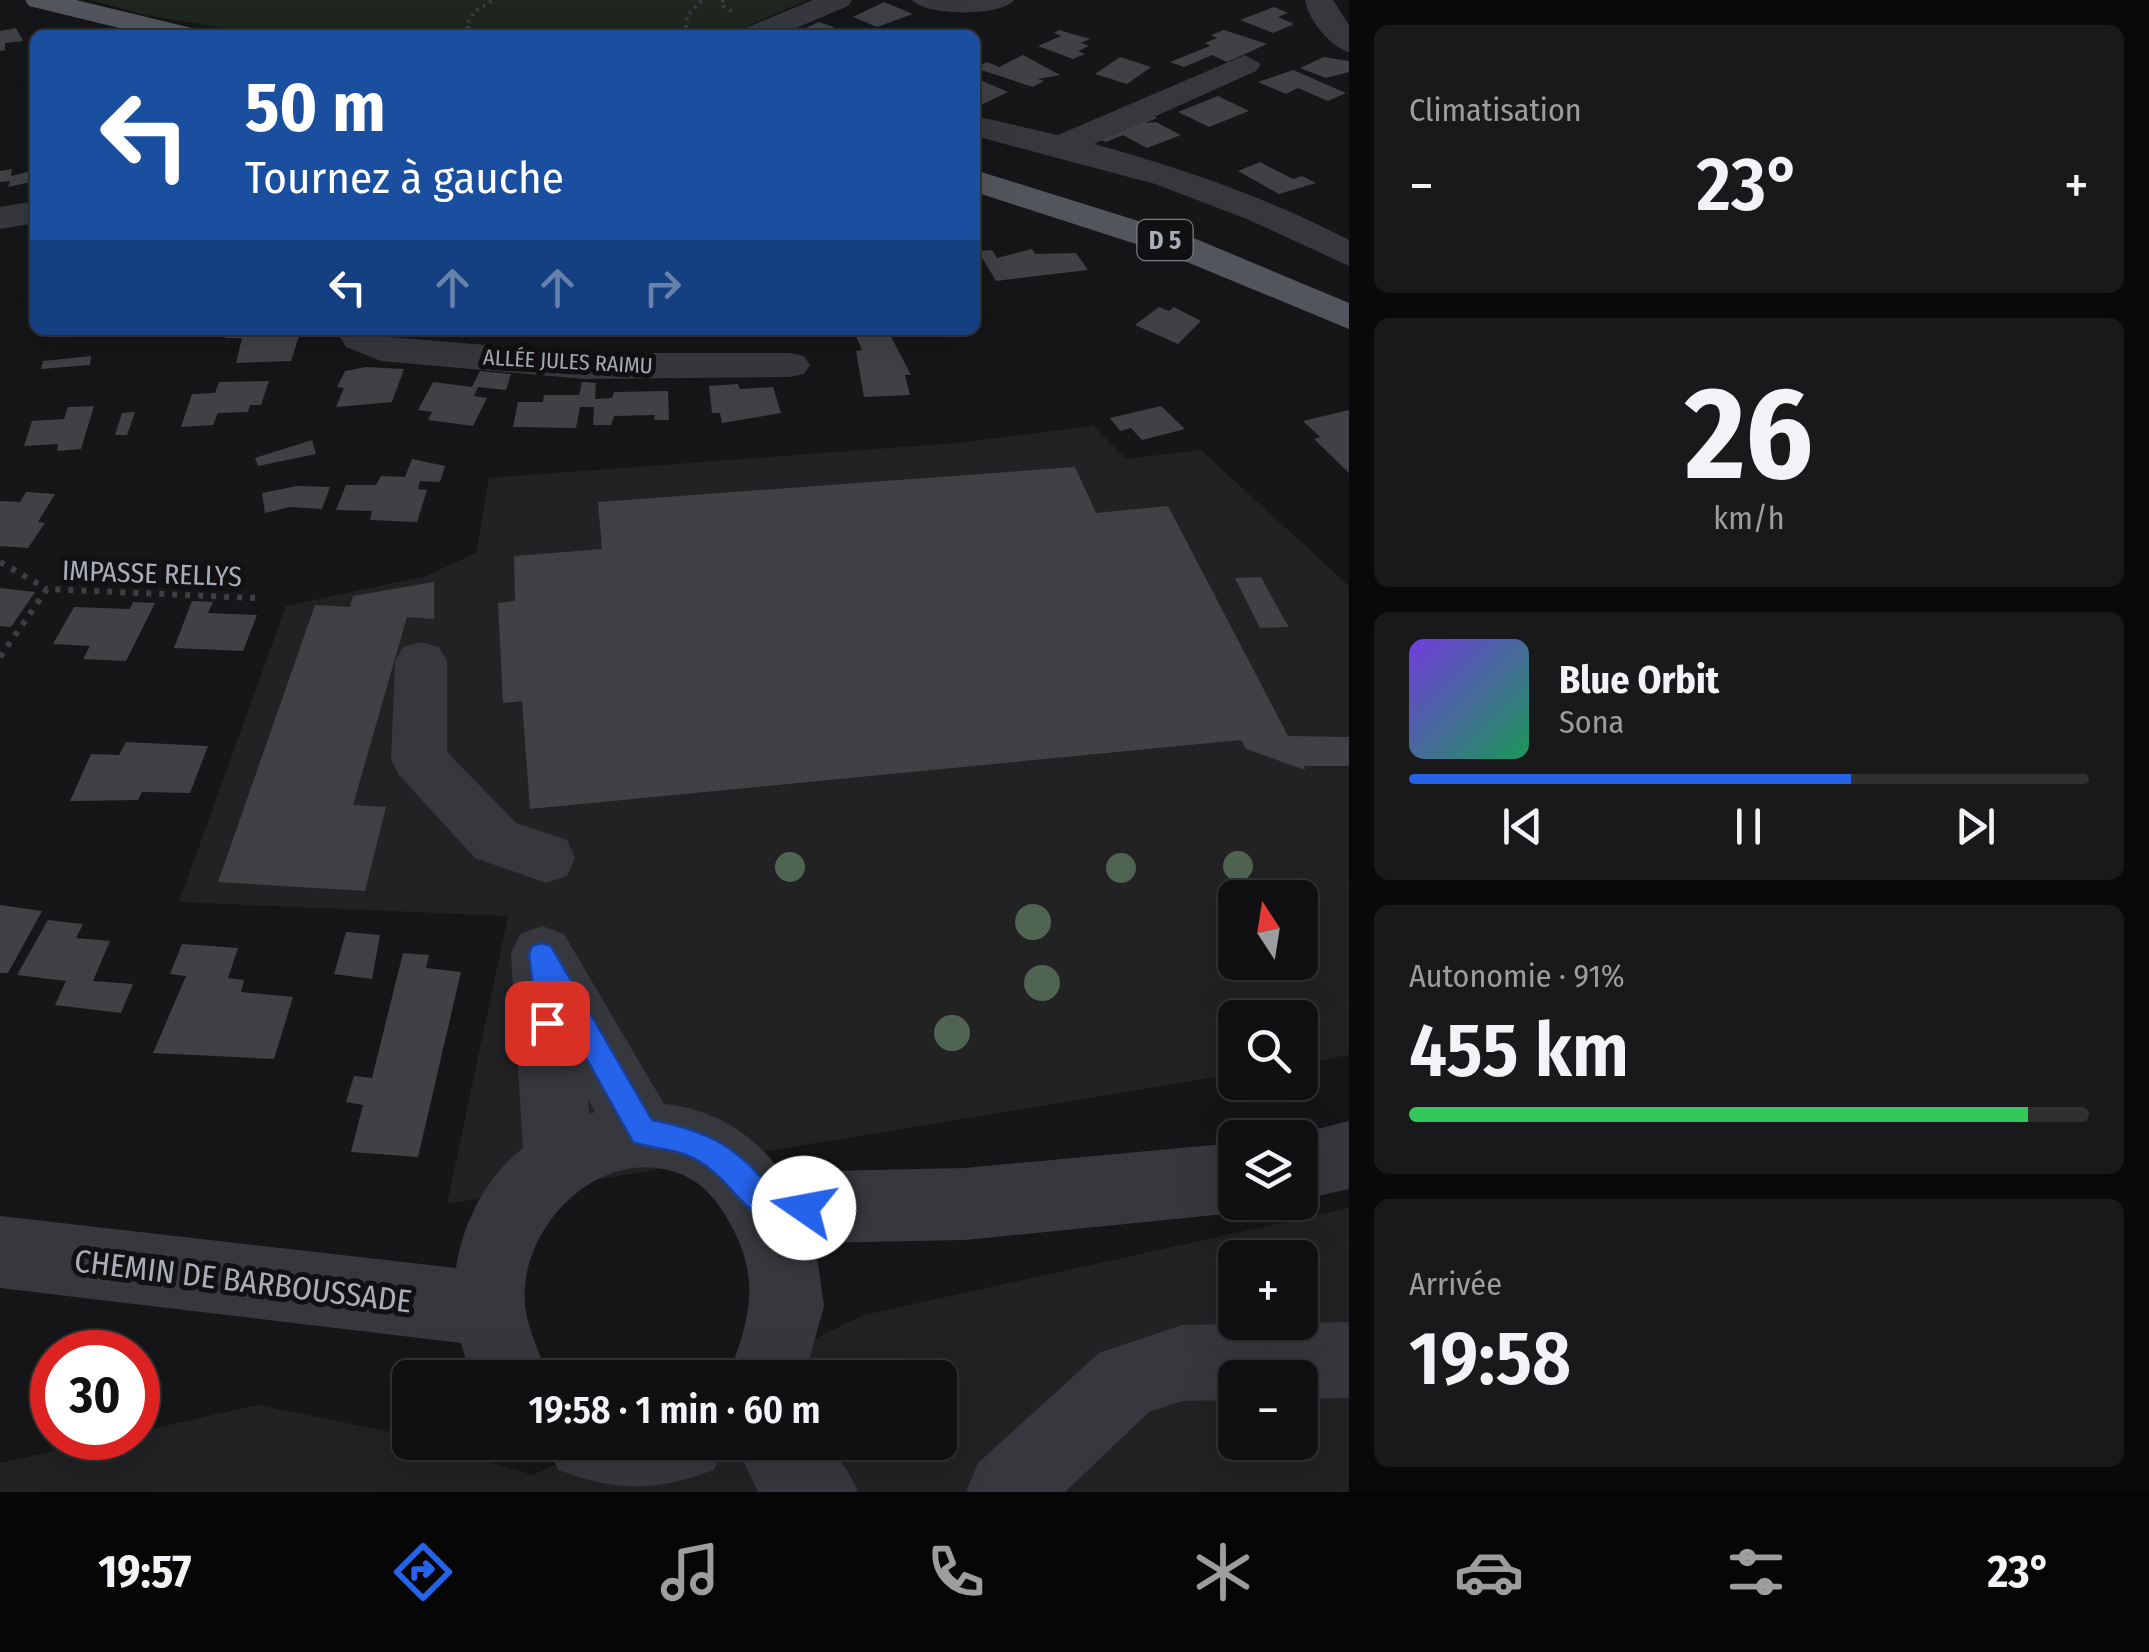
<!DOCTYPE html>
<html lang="fr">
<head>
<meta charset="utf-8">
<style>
	body { margin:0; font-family:"Fira Sans Condensed",sans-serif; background:#19191b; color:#f1f3f6; height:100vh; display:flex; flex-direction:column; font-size:38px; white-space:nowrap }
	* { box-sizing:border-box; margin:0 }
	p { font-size:32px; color:#9c9d9f }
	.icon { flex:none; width:55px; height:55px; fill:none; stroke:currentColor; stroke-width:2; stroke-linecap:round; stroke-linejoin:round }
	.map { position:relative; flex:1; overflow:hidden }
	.drawer { display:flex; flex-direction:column; gap:25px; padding:25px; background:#09090a; width:800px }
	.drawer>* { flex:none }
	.banner { position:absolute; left:30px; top:30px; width:950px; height:305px; border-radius:15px; box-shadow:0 10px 40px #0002,0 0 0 2px #303032; background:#1a4fa0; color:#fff; overflow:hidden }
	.needle { width:65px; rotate:348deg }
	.controls { position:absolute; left:1218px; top:880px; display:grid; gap:20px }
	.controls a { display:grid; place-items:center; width:100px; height:100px; border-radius:15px; background:#101012; box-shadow:0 10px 40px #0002,0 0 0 2px #303032; font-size:50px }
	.speed { position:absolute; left:30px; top:1330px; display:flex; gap:20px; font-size:50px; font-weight:700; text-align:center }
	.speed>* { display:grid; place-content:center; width:130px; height:130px; border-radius:50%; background:#101012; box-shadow:0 10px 40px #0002,0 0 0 2px #303032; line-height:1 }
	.speed .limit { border:15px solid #d22; background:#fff; color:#111 }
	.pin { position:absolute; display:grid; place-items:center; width:85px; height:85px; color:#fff; margin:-42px; border-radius:20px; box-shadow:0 5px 15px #0006 }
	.me { position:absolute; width:110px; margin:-55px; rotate:282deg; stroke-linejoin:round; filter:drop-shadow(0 0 8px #0008) }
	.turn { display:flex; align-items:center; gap:35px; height:210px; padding:0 50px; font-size:45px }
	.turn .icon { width:130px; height:130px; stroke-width:2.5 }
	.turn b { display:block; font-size:70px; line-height:85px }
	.lanes { display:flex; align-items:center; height:95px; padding:0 50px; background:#0003; justify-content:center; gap:50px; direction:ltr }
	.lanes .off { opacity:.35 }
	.big { font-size:75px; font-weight:600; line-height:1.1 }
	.drawer .card { flex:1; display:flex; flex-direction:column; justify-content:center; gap:15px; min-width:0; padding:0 35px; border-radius:15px; background:#19191b }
	.drawer .dial { align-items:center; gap:0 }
	.dial b { font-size:130px; line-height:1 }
	.song { display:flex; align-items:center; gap:30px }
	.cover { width:120px; height:120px; border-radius:15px; background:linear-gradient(135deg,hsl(260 70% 55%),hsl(150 70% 35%)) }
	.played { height:10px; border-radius:5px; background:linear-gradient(90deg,#2563eb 65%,#303032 65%) }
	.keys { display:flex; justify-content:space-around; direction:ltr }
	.heat { display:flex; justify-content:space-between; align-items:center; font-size:55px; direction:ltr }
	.charge { height:15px; border-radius:8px; background:linear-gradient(90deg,#34c759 91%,#303032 0) }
	.trip { position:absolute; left:392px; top:1360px; width:565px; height:100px; border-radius:15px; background:#101012; box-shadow:0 10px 40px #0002,0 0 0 2px #303032; font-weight:600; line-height:100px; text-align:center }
	.dock { display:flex; height:160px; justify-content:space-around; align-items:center; background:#060607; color:#9c9d9f }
	.dock .icon { width:70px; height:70px }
	.dock .on { color:#2563eb }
	.dock b { font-size:45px; color:#f1f3f6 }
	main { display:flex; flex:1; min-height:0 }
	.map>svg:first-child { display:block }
</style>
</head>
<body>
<main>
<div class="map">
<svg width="1349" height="1492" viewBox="0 0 1349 1492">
	<rect width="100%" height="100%" fill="#161618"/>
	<path fill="#222225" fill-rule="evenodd" d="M1093,426L1126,459L1201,450L1349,586V1055L1300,1064V1018H1235V1074L447,1204L508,916L179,902L286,606L426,576L476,553L489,478L957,443ZM1235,898H1300V962H1235Z
		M1349,1208V1492H0V1463L111,1438H138V1432L257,1405L396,1433L410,1437V1442L427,1443L533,1475L601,1443L940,1442V1378L735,1377L864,1315ZM1235,1258H1300V1322H1235ZM1235,1378H1300V1442H1235Z"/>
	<path fill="#1e261f" d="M91,0H807L727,35H267L145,15Z"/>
	<path fill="#404145" d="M884,2L913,14L877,27L853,17Z
		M1274,7L1288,13L1278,17L1294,24L1273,33L1240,20Z
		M819,22L831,26L852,35L799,31Z
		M16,28L23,41L5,43V50L0,51V31Z
		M1059,30L1090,39L1081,43L1089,46L1078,51L1085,54L1073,59L1038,46L1061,36L1054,33Z
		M1224,30L1267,44L1227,62L1212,55L1184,67L1170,62L1210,46L1205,43L1217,38L1211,35Z
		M1023,55L1060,75L1038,79L1044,81L1033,87L975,68L987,62L999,67Z
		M1120,57L1151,67L1127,84L1095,74Z
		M1324,57L1349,61V72L1326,78L1300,68Z
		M1293,70L1346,93L1328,101L1298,88L1286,94L1258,82Z
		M978,79L1008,92L975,108Z
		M1218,96L1249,111L1209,127L1178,112Z
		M1146,112L1157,118L1145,123L1156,122L1181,135L1147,148L1123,135L1106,142L1093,137Z
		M1260,162L1293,179L1302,176L1316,183L1279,194L1238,171Z
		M12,169L11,176L35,170V181L8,187L10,181L0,182V171Z
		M1032,249L1035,254L1076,253L1088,270L996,281L978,251L992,250L997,258Z
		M1159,307L1169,311L1174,307L1201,321L1178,344L1135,325Z
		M226,330H268L266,337L299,336L291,361L236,363L242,338H225Z
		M889,333L911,375H905L910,395L864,397L856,351L862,350L856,336Z
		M91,356L90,365L41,369L43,361Z
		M366,367L404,369L392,402L336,407L344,388L337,387L345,371Z
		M480,371L511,374L506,390L478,387L474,396L487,398L473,426L428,420L432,412L418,410L433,382L472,387Z
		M269,381L261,405H250L248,412L218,413L213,425L181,427L192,394L215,393L219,382Z
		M582,382L596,383L595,399L612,398L614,392L668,391L669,420H654L655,415L614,416L611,425H593L594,407H580L576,428L513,427L518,402H543L544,395H579Z
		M738,384L740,389L773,387L781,413L722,423L720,413H712L709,386Z
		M94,406L81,449L57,451L58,444L24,446L32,421L64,419L68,407Z
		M1161,406L1185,429L1142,440L1131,428L1120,431L1110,418Z
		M1349,410V473L1314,439L1320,437L1303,421Z
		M135,412L127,435H115L122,413Z
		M312,440L316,454L258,466L255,458Z
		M412,459L445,466L440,482L420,481L418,489L427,490L417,522L370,520L372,511L336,510L346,485H376L381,476L405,477Z
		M1075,467L1096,513L1168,506L1288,736L1349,737V766H1304L1305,770L1246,749L1241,740L530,809L522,701L503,703L498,603L515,601L514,556L602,549L598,502Z
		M297,486L330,487L322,509L290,507L265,513L262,493Z
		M26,492L55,494L38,522L45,523L28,548L0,546V501L20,502Z
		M1261,577L1285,621L1289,627L1260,628L1235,578Z
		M434,582V619L407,617L353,805L386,807L365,891L218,882L315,605L350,607L353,596Z
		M0,588L35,592L11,627L0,626Z
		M192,601L213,602L208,613L257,615L243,651L174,648Z
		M133,602L155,603L126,661L83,659L90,646L53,644L74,607L130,609Z
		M126,742L208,746L190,793L142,792L138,800L70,801L91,754L119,755Z
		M0,905L42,911L8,973H0Z
		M48,920L83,924L76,938L110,941L93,981L133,984L121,1013L55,1005L66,981L17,975Z
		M346,932L380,935L372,979L334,974Z
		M182,944L238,948L228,978L244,980L241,992L293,997L274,1059L153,1053L186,976L170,974Z
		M403,953L429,955L426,968L461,972L418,1157L351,1152L363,1105L346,1102L354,1076L372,1078Z"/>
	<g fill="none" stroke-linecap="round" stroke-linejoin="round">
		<path stroke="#3d3f44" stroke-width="4" stroke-dasharray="2.5 5" stroke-linecap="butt" d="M723,0L721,5L733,12
			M472,35L466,25L475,11L493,0
			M685,35L687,16L702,0"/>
		<path stroke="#3d3f44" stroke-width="6" stroke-dasharray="5 8" stroke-linecap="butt" d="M0,562L47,589
			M0,657L47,589L255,598"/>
		<path fill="#37383d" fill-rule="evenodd" d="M813,0H852L848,6L780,35H739L743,29Z
			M912,0H1014C1001,17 925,16 912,0Z
			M1305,0H1333L1349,25V52C1330,47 1308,19 1305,0Z
			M1245,55L1261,64L1256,71L1094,144C1182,168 1268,198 1349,240V266L1247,219L1155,184L975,136V116L1058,135Z
			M35,201V223L0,229V207Z
			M336,330H376L390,337L584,353H789L804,356L810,365L804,374L789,377L584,379L381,361L346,347Z
			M421,642L439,647L447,661V752L516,823L567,840L575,858L567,876L546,883L475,858L399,775L391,759L395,661L403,647Z
			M542,926L564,934L664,1104C710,1108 755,1133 780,1172L965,1168L1235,1143V1202H1260L1235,1213L965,1240L815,1243L824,1306L804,1378H727C751,1318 762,1277 727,1218C716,1199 701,1181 678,1173C599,1144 518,1228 525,1305C527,1328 541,1355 548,1378H471L461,1343L0,1288V1216L456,1268C463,1222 486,1177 523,1148L511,954L520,934ZM588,1099L595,1112L589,1114Z
			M1349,1121V1189L1300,1200V1138H1282Z
			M1349,1322V1398L1300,1399V1378H1235V1400L1182,1401L1149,1412L1065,1492H966L978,1463L1099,1353L1182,1325Z
			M547,1442H725L714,1470C653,1492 619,1492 558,1470Z
			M734,1442C794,1442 831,1427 858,1492H758Z"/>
		<path fill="#53555c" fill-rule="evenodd" d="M25,0H76L196,29L200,35H148L29,6Z
			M975,170L1196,239L1349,303V329L1170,255L975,192Z"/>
	</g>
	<g fill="#506452">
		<circle cx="1238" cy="866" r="15"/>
		<circle cx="790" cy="867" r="15"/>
		<circle cx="1121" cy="868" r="15"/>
		<circle cx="1033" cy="922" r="18"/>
		<circle cx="1042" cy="983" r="18"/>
		<circle cx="952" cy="1033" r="18"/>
	</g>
	<path fill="#2563eb" stroke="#184099" stroke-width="2.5" d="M542,943L551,946L652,1120C709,1131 739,1147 774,1193L815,1197L819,1208L815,1218C747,1246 741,1176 686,1155C670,1148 650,1149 633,1142L560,1011L557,1032L547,1035L538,1032L529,954L532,946Z"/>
	<g text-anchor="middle" stroke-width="10" stroke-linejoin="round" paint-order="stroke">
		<g font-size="22" fill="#a8adb8" stroke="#111113">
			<text transform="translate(568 361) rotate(3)" y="8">ALLÉE JULES RAIMU</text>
		</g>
		<rect fill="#111113" stroke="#7b7e86" stroke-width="2.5" x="1137.5" y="220" width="55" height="40" rx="8"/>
		<g font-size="25" font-weight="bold" fill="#a8adb8">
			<text x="1165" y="249">D 5</text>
		</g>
		<g font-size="28" fill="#a8adb8" stroke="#111113">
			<text transform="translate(152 573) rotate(2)" y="10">IMPASSE RELLYS</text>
		</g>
		<g font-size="32" fill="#a8adb8" stroke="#111113">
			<text transform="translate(243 1281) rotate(7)" y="11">CHEMIN DE BARBOUSSADE</text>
		</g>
	</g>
</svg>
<div class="controls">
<a><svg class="needle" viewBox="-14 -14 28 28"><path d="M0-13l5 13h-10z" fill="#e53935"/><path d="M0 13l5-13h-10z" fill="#9c9d9f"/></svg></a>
<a><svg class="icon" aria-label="search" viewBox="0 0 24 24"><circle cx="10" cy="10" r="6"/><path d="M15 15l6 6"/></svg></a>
<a><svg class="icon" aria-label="layers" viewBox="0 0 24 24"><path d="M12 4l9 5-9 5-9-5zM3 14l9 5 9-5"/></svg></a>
<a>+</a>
<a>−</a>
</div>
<div class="speed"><div class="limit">30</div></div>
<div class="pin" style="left:547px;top:1023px;background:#d93025"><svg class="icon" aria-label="arrive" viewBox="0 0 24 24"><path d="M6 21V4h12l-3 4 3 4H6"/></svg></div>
<svg class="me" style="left:804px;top:1208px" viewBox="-20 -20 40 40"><circle r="19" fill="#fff"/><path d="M0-13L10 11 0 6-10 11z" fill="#2563eb"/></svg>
<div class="trip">19:58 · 1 min · 60 m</div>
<div class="banner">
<div class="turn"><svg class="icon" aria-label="left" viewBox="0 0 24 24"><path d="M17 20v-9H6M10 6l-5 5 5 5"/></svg><div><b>50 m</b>Tournez à gauche</div></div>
<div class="lanes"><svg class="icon" aria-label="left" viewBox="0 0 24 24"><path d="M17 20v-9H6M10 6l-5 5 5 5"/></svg><svg class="icon off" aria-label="ahead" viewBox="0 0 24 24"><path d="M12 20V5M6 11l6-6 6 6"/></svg><svg class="icon off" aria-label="ahead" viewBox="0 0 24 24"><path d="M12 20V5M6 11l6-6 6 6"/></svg><svg class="icon off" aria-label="right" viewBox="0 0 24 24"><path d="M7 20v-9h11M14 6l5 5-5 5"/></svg></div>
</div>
</div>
<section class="drawer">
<div class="card"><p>Climatisation</p>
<div class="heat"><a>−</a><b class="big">23°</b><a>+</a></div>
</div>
<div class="card dial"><b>26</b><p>km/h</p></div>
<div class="card">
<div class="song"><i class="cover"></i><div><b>Blue Orbit</b><p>Sona</p></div></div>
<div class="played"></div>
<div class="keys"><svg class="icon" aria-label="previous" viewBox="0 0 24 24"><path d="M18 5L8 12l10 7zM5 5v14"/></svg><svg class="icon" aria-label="pause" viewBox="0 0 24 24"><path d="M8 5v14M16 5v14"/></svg><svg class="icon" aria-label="next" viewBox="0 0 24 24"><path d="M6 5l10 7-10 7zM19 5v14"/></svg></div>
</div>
<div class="card"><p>Autonomie · 91%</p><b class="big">455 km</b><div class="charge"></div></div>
<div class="card"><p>Arrivée</p><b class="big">19:58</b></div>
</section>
</main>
<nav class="dock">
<b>19:57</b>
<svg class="icon on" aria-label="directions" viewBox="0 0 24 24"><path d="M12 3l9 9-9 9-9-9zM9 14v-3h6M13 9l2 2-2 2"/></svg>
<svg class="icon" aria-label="music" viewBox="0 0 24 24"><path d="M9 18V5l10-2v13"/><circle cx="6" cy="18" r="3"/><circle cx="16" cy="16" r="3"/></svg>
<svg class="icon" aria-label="phone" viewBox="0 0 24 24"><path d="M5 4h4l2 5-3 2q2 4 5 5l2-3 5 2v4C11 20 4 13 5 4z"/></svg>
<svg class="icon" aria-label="climate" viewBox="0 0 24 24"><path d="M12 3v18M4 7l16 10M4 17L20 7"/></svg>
<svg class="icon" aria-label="car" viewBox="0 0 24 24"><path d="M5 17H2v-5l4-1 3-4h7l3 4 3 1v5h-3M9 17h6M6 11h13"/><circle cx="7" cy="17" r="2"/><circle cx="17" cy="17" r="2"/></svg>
<svg class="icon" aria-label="filters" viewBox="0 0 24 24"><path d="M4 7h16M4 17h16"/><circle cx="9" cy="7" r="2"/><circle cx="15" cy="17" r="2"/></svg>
<b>23°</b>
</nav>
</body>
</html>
